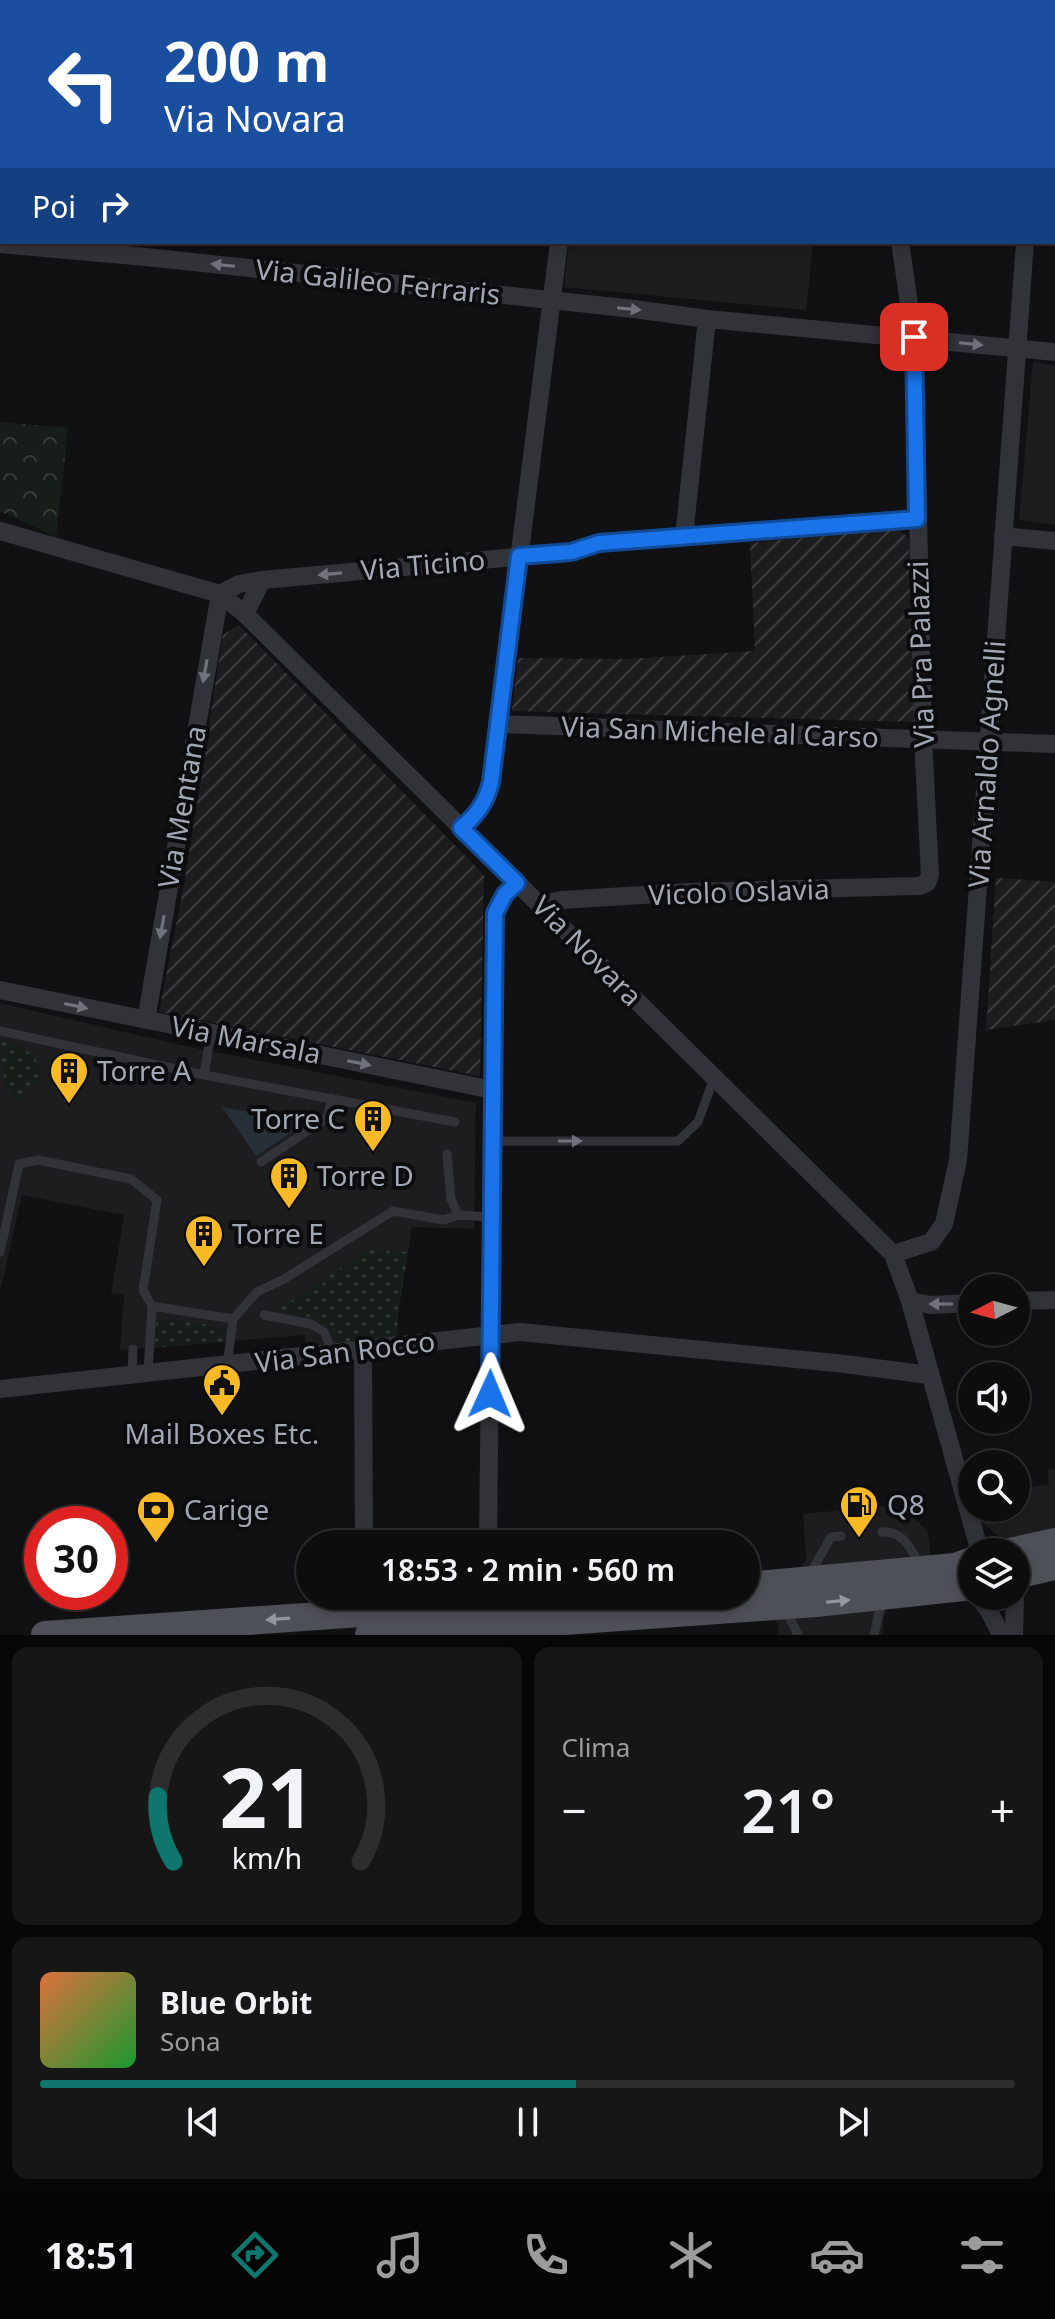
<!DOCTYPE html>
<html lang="it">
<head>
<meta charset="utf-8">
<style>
	body { margin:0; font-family:"Noto Sans",sans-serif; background:#161617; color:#f1f3f6; height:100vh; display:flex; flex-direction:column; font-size:30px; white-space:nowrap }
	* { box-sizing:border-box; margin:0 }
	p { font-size:26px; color:#9a9c9e }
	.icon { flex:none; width:44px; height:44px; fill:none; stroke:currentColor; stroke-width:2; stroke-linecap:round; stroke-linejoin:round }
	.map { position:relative; height:1635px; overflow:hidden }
	.drawer { display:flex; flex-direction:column; gap:12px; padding:12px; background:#070708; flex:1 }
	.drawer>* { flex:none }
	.banner { position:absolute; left:0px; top:0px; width:1056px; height:244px; box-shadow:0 4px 12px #0003,0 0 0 2px #2d2d2e; background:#1a4fa0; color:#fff; overflow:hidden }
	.needle { width:52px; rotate:264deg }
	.controls { position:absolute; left:958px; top:1274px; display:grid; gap:16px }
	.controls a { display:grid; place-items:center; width:72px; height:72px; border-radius:50%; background:#0d0d0e; box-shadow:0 4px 12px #0003,0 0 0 2px #2d2d2e; font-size:40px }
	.speed { position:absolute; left:24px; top:1506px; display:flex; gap:16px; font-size:40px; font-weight:700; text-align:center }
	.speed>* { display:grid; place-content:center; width:104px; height:104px; border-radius:50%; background:#0d0d0e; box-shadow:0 4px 12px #0003,0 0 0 2px #2d2d2e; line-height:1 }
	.speed .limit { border:12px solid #d22; background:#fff; color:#111 }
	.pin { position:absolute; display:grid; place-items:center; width:68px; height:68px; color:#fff; margin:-34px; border-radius:16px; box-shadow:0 4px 12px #0006 }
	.me { position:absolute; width:88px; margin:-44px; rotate:1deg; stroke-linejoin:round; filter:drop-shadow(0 0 6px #0008) }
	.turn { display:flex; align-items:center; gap:28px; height:168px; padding:0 32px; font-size:36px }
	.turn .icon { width:104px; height:104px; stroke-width:2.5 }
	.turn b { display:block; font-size:56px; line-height:68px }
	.then { display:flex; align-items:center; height:76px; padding:0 32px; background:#0003; gap:16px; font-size:30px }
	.big { font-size:60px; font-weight:600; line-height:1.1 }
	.drawer .widget { flex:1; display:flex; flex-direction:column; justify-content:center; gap:12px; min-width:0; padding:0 28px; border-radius:16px; background:#161617 }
	.drawer .dial { align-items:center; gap:0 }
	.dial svg { height:208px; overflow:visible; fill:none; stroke:#2d2d2e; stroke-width:7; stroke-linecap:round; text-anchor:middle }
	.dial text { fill:#f1f3f6; stroke:none }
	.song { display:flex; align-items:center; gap:24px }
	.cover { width:96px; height:96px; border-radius:12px; background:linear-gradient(135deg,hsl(20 70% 55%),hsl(130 70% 35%)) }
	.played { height:8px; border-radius:4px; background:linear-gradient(90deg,#0f766e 55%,#2d2d2e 55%) }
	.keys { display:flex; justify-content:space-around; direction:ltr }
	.heat { display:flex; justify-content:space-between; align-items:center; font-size:44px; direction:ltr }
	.drawer .tiles { flex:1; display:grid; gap:12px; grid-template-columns:1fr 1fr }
	.widget:last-child { grid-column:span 2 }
	.trip { position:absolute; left:296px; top:1530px; width:464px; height:80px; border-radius:40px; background:#0d0d0e; box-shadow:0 4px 12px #0003,0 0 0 2px #2d2d2e; font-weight:600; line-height:80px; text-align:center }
	.menu { display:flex; height:128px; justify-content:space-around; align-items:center; background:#050506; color:#9a9c9e }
	.menu .icon { width:56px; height:56px }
	.menu .on { color:#0f766e }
	.menu b { font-size:36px; color:#f1f3f6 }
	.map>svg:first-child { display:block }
</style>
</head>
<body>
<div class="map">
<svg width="1055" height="1635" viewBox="0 0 1055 1635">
	<defs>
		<pattern id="industrial-furrows" width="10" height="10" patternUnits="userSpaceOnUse" patternTransform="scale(2)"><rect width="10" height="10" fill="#1d1d20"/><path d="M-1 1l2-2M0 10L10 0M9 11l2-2" fill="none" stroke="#3b3b3e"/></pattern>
		<pattern id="grass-dots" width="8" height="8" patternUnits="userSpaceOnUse" patternTransform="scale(2)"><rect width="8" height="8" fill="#171e19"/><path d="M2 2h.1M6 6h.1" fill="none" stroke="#363c38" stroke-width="1.8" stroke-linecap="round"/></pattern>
		<pattern id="park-crowns" width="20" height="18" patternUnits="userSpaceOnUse" patternTransform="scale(2)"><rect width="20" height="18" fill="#171e19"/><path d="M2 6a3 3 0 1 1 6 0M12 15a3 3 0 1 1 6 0" fill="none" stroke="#363c38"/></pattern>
	</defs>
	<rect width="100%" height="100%" fill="#111113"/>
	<path fill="#1d1d20" d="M569,242H813L806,310L564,287Z
		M1033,362L1055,365V525L1019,520Z
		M0,1003L189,1047L476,1103L474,1229L412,1227L398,1314L397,1337L306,1346L305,1335L120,1350L124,1295L111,1293L124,1215L22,1195L0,1292Z
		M1047,1469H1055V1529L1006,1542L983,1524L979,1508H1016V1490L1049,1484Z
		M892,1505L911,1516L927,1530L932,1559L797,1572L806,1560L803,1514Z
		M888,1607L883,1621V1635H779L778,1625L773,1615Z"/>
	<path fill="url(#industrial-furrows)" d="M899,529L909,539L914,722L512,711L518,658L629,659L755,651L750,543Z
		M239,625L484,875L480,1076L159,1012L184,885L223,635Z
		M996,878L1055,882V1020L986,1030Z"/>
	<path fill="url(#grass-dots)" d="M0,1040C19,1044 43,1055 41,1078L22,1091V1100L11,1098L12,1090L5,1088C4,1071 0,1058 0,1040Z
		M369,1250L408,1252L398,1314L397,1337L337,1343C325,1313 304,1317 276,1311Z
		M157,1316L226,1328L223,1342L155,1348Z"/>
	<path fill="url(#park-crowns)" d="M0,422L68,428L56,537L0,511Z"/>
	<path fill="#272f37" d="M222,1107L307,1122L256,1156Z"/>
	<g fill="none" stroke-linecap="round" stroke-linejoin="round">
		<path stroke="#272f37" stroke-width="32" d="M406,2L408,0
			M0,166L2,165"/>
		<path stroke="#323338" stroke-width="9" d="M0,1031L204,1075L455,1122
			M204,1075L211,1033
			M492,1141H678L698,1122L714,1078
			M447,1154L451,1199L458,1215
			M261,1162L327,1118L332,1098
			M0,1252L19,1164L38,1160L131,1179L157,1200L143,1290L152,1306L148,1373
			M152,1306L233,1319L227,1366
			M264,1315L311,1324L324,1332L333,1353
			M233,1319L257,1292L284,1279L393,1211L444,1220L458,1215L491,1217
			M132,1375L133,1349
			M882,1532C904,1530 912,1551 921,1567
			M810,1574L831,1537L841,1536
			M785,1608L798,1635
			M874,1635L882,1599"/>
		<path stroke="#323338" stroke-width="18" d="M465,0L470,2
			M7,2V0
			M586,2V0
			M1042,2V0
			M0,64H2
			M1054,99H1055
			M0,123L2,91
			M1054,212H1055
			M0,244L146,257L634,309L707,319L1055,352
			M0,531L220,594L245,614L893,1254L910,1301L980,1552
			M1003,536L1055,541
			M684,537L707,319
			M245,614L262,580
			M500,724L1055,744
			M461,828C477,815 486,802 491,782L559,242
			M544,909L552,902L561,900L690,892L919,886L927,883L930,875L923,739L914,337L900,242
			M0,990L493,1090
			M146,1020L220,594L239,584L262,580L571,552L599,543L917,519
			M893,1254L931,1242L944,1224L958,1160L1025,242
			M910,1301L931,1305L972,1303
			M1016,1301L1055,1300
			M363,1350L364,1544
			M0,1389L520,1332L845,1364L929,1375
			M488,1544L495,913L505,894L517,883
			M978,1596L989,1611L1001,1635
			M1014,1635L1015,1596"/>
		<path stroke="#4e5057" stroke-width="28" d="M1010,1552L1055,1542
			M1016,1575L1055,1566
			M746,1586L955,1567L972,1561
			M45,1635L608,1596
			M369,1635L816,1603L972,1586"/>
	</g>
	<defs><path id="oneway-solid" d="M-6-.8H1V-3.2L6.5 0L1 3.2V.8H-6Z" transform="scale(2)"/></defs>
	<g fill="#70737c">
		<use href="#oneway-solid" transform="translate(223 265) rotate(-174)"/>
		<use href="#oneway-solid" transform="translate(629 309) rotate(6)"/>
		<use href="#oneway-solid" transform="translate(971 344) rotate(6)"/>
		<use href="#oneway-solid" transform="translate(330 574) rotate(175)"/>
		<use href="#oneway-solid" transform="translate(205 671) rotate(100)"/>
		<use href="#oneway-solid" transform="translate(162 927) rotate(100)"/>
		<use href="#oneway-solid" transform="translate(76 1006) rotate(12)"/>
		<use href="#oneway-solid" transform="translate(359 1063) rotate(11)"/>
		<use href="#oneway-solid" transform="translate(570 1141)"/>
		<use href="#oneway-solid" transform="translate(941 1304) rotate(180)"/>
	</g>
	<g fill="#9196a1">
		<use href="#oneway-solid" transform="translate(838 1601) rotate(-6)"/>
		<use href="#oneway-solid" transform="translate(278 1619) rotate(176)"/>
	</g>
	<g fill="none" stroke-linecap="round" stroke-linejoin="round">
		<g stroke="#114b97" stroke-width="20">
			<path id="route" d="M490,1394L495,913L505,894L517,883L461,828C477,815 486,802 491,782L519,556L571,552L599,543L917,519L914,337"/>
		</g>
		<use href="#route" stroke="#1a73e8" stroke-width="14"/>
	</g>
	<defs>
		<g id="building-pin" transform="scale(2)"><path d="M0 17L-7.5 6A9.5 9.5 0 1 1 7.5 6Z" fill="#f7b926" stroke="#0c0c0e"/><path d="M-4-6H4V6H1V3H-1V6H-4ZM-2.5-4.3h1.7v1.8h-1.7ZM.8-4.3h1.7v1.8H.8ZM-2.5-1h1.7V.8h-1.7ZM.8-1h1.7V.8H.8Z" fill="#111"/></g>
		<g id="civic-pin" transform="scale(2)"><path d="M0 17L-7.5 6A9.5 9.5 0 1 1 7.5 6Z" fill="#f7b926" stroke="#0c0c0e"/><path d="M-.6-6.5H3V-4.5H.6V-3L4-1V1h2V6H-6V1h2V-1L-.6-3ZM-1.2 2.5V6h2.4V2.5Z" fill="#111"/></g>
		<g id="fuel-pin" transform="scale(2)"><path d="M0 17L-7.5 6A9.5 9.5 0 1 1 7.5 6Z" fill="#f7b926" stroke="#0c0c0e"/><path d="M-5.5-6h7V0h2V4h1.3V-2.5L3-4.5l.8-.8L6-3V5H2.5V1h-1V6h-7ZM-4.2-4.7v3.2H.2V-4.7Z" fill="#111"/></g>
		<g id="bank-pin" transform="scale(2)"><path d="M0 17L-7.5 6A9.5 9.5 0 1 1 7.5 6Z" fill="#f7b926" stroke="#0c0c0e"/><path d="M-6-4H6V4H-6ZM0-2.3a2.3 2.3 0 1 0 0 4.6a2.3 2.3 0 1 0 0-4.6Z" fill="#111"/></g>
	</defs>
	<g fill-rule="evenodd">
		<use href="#building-pin" x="69" y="1071"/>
		<use href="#building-pin" x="373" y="1119"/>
		<use href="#building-pin" x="289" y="1176"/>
		<use href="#building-pin" x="204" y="1234"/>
		<use href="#civic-pin" x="222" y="1383"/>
		<use href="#fuel-pin" x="859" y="1505"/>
		<use href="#bank-pin" x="156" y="1510"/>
	</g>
	<g text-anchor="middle" stroke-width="8" stroke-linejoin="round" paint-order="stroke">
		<g font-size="28" fill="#a2a7b4" stroke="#0c0c0e">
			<text transform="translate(378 282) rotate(6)" y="10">Via Galileo Ferraris</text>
			<text transform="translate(423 565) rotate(-5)" y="10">Via Ticino</text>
			<text transform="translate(921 654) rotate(-92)" y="10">Via Pra Palazzi</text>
			<text transform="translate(720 732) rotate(2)" y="10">Via San Michele al Carso</text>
			<text transform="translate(987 764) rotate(-86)" y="10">Via Arnaldo Agnelli</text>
			<text transform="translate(182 807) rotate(-80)" y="10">Via Mentana</text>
			<text transform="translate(739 892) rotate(-2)" y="10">Vicolo Oslavia</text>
			<text transform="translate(587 951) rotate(45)" y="10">Via Novara</text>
			<text transform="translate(246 1040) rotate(11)" y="10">Via Marsala</text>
			<text transform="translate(345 1352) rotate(-7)" y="10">Via San Rocco</text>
		</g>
		<g font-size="28" fill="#a2a7b4" stroke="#0c0c0e" text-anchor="start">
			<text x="97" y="1081">Torre A</text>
			<text x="345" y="1129" text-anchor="end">Torre C</text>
			<text x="317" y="1186">Torre D</text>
			<text x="232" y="1244">Torre E</text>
			<text x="222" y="1444" text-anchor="middle">Mail Boxes Etc.</text>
			<text x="887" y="1515">Q8</text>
			<text x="184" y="1520">Carige</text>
		</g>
	</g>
</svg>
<div class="controls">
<a><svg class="needle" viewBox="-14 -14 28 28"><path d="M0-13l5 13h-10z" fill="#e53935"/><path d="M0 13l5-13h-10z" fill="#9a9c9e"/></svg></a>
<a><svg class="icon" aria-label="sound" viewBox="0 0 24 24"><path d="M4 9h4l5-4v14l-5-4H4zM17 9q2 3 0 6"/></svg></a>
<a><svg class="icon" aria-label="search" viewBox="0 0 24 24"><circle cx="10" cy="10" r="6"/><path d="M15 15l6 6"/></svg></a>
<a><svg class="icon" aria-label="layers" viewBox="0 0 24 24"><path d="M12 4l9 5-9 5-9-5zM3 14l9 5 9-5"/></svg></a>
</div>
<div class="speed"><div class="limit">30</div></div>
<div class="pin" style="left:914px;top:337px;background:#d93025"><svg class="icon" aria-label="arrive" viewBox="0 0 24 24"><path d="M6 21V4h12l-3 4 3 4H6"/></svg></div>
<svg class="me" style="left:490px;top:1394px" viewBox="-20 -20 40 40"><path d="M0-17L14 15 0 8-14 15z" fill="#1a73e8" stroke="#fff" stroke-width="4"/></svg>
<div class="trip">18:53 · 2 min · 560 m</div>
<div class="banner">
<div class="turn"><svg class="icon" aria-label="left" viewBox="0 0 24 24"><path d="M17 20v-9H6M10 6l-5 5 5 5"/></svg><div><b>200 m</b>Via Novara</div></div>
<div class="then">Poi<svg class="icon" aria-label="right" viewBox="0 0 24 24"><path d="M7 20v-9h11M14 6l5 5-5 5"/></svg></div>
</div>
</div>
<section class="drawer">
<div class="tiles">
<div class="widget dial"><svg viewBox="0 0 100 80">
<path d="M14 69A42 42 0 1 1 86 69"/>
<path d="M14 69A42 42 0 0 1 8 44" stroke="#0f766e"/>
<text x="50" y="56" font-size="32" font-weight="700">21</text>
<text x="50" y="72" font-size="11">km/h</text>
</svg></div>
<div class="widget"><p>Clima</p>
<div class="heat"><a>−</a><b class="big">21°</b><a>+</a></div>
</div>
<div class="widget">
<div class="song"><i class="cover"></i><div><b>Blue Orbit</b><p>Sona</p></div></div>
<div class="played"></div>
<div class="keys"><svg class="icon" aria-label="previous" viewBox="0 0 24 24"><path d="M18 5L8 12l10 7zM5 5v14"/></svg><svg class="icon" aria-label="pause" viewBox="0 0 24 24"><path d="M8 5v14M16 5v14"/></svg><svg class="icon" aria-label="next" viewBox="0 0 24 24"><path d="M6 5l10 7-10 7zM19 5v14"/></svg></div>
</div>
</div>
</section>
<nav class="menu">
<b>18:51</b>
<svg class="icon on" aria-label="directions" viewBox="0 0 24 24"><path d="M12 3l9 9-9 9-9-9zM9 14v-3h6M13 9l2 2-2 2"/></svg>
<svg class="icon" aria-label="music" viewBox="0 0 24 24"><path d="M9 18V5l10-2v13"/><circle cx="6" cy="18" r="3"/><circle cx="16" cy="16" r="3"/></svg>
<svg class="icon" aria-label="phone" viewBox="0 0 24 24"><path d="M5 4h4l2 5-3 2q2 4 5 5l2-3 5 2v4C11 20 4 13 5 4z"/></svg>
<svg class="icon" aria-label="climate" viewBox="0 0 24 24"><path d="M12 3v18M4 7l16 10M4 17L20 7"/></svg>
<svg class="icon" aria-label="car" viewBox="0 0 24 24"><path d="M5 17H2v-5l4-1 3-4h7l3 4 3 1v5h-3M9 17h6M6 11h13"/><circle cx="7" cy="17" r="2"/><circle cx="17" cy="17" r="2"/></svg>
<svg class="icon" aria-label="filters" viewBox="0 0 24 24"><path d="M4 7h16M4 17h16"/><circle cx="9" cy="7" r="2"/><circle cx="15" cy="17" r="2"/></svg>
</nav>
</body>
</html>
